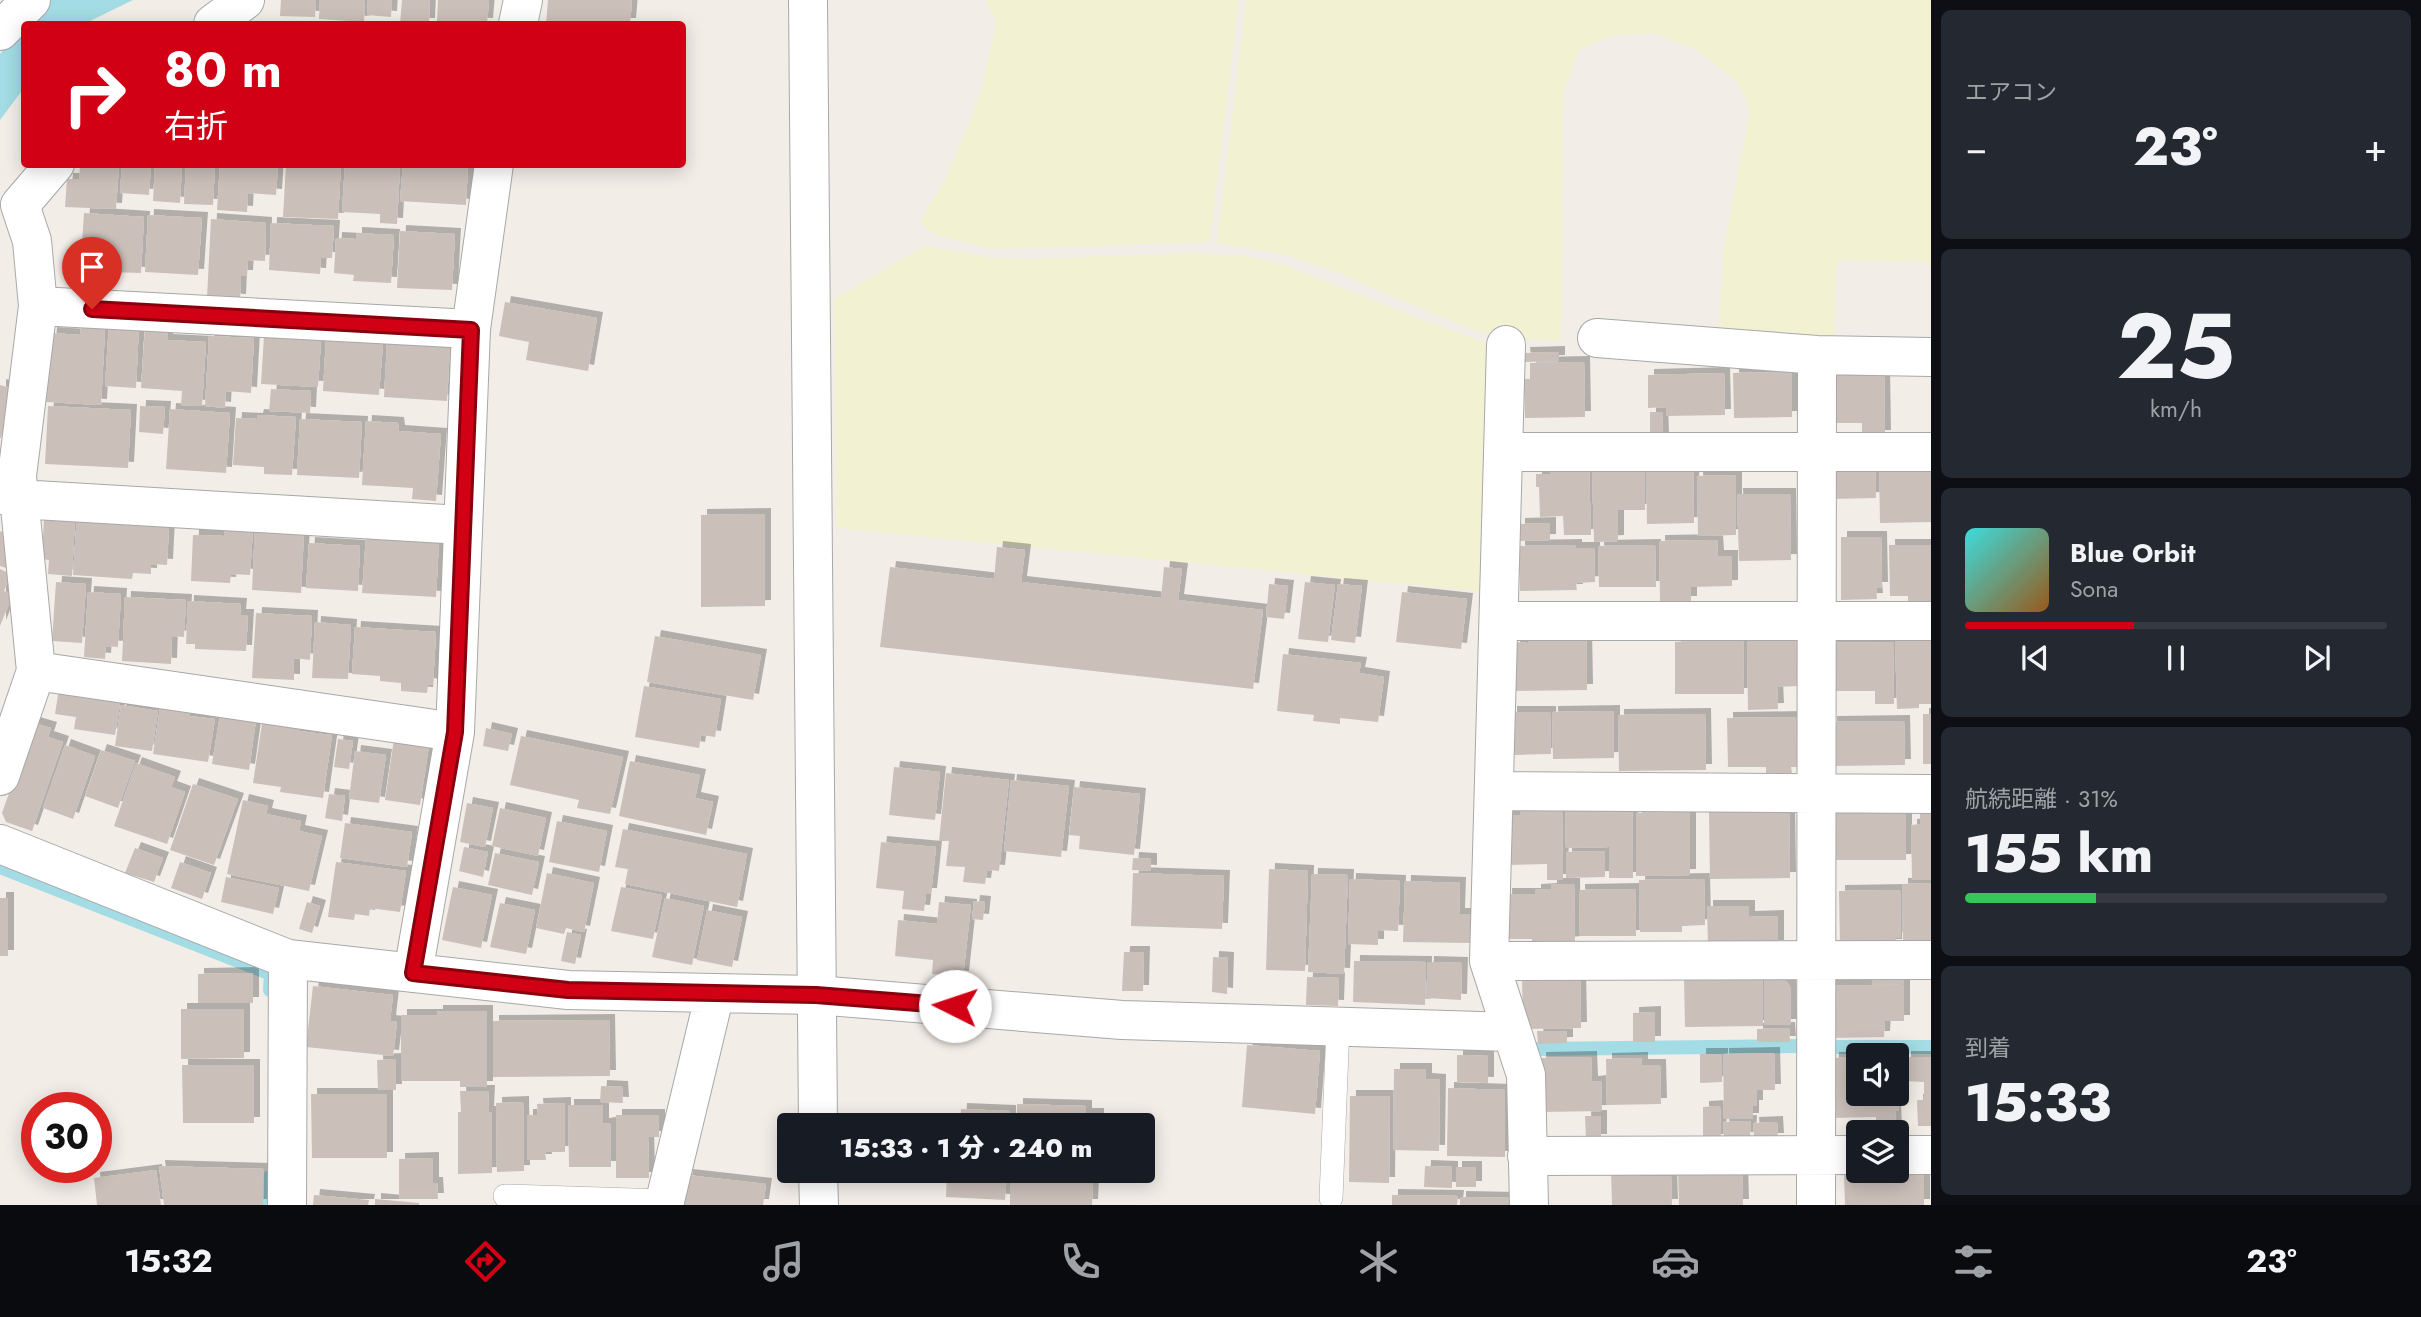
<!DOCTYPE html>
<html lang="ja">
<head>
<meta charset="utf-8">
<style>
	body { margin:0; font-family:Jost,"Noto Sans JP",sans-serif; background:#242831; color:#f1f3f6; height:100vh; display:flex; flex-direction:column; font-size:26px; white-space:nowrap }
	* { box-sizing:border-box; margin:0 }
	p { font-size:23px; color:#9ea1a6 }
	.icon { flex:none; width:38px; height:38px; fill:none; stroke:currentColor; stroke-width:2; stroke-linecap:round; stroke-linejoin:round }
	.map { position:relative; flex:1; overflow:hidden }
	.drawer { display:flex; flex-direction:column; gap:10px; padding:10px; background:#0d0f14; width:490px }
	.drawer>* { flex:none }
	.guide { position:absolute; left:21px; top:21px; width:665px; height:147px; border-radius:7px; box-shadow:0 4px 18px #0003; background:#d20015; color:#fff; overflow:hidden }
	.tools { position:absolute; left:1846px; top:1043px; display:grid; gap:14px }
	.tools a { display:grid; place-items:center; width:63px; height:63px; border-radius:7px; background:#171b24; box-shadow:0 4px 18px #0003; font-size:35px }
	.speed { position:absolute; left:21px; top:1092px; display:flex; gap:14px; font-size:35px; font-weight:700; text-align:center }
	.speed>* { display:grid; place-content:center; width:91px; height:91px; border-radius:50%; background:#171b24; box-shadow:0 4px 18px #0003; line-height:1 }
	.speed .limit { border:10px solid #d22; background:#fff; color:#111 }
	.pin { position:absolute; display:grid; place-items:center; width:60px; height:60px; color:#fff; margin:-72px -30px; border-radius:50% 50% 50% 0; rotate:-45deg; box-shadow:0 0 7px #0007 }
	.pin .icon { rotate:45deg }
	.me { position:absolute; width:77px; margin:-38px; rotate:274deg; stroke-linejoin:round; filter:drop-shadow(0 0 5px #0008) }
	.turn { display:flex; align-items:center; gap:24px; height:147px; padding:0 28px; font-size:32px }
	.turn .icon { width:91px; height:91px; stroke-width:2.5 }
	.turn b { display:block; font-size:49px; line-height:60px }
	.big { font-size:52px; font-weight:800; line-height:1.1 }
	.drawer .card { flex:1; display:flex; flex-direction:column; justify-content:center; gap:10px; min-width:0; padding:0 24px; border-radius:10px; background:#242831 }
	.drawer .dial { align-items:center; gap:0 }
	.dial b { font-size:91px; line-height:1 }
	.song { display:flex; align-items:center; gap:21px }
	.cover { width:84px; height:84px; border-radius:10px; background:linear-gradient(135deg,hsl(180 70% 55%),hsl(30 70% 35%)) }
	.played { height:7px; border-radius:4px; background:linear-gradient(90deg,#d20015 40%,#363941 40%) }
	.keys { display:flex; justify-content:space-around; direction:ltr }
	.heat { display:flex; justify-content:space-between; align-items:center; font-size:38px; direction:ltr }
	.charge { height:10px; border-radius:5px; background:linear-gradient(90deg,#34c759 31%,#363941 0) }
	.trip { position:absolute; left:777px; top:1113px; width:378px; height:70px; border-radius:7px; background:#171b24; box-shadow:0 4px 18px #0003; font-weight:800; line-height:70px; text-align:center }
	.dock { display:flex; height:112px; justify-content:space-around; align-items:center; background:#090b0e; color:#9ea1a6 }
	.dock .icon { width:49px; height:49px }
	.dock .selected { color:#d20015 }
	.dock b { font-size:32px; color:#f1f3f6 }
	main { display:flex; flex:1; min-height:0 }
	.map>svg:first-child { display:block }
</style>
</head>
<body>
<main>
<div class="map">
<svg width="1931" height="1205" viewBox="0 0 1931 1205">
	<defs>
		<filter id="shadow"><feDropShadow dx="6" dy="-6" stdDeviation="0" flood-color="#0004"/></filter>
	</defs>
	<rect width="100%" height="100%" fill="#f2ede7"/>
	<path fill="#f2f1d1" d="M986,0H1239L1210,242L992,249L936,235L921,224L923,215L943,184L970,122L982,86L996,24Z
		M1246,0H1931V267L1928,262L1837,260L1834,340L1719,329L1724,248L1750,110L1738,82L1696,49L1652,33L1611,36L1579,50L1563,93L1561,341L1495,337L1443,318L1344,275L1287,255L1217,243Z
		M924,246L988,257L1024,259L1189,253L1246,256L1282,264L1441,327L1494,345L1487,592L837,528L834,299Z"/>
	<path fill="#a3dce4" d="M49,0H133L84,24H25Z
		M24,25V88L0,120V54Z"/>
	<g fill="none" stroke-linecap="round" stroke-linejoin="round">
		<path stroke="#a3dce4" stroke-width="14" d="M0,867L271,974L270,990
			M1827,1047H1931
			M1536,1049L1798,1046
			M268,1205V1178"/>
	</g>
	<path fill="#cbbfb9" filter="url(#shadow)" d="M281,0H316L315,17L280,16Z
		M320,0H365L364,22L319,19Z
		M368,0H392L391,17L367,15Z
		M402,0H430L429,24H400Z
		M438,0H489L487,24L437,22Z
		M548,0H632L630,24H546Z
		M89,164H119L116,209L65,207L67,179H79L80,167H89Z
		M122,164H151L149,195L120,193Z
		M155,164H182L180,203L153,201Z
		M186,164H215L213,205L184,204Z
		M220,164H278L276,195L248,193L247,212L217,210Z
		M286,164H341L338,219L283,217Z
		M345,164L400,166L397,224L380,223V214L342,212Z
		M403,164H468L466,205L400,201Z
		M84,213L144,217L141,273L108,272V264L92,263L93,257H81Z
		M148,215L202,218L198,275L145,272Z
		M211,219L266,223L265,261L248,260L247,276H241L240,300L207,298Z
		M271,223L334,226L332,258H321L320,274L269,270Z
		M400,231L455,234L452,290L397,288Z
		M356,233L394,235L391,283L353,281L354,275L334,273L336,238L356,239Z
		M505,302L597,318L588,371L526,360L529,342L499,336Z
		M109,323L139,324L136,388L105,386Z
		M145,325L168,326L167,340L206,342L202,406L181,405L182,391L141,388Z
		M81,327L105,329L101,405L46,402L51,333L80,335Z
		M209,336L254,338L251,393L226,391L225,408L205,406Z
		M264,336L321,339L318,387L261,384Z
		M326,339L383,343L379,395L323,391Z
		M387,343L450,347L447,401L384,397Z
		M1559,352V361L1525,362L1524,353Z
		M1584,362L1585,417L1525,418L1524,379H1530V363Z
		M1792,372V417L1734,418L1733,373Z
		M1724,373L1725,415L1666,416V407L1648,408V375Z
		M1833,374H1884L1885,436H1862V423H1833Z
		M0,385L14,389L1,438H0Z
		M271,389L311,391L310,413L269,411Z
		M48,406L131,410L128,468L45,464Z
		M140,406L165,407L163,434L139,432Z
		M170,409L230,413L226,473L166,469Z
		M1650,412H1662L1663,439L1650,440Z
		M258,415L296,417L292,475L264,474V467L233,465L236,418L257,419Z
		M300,419L362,422L359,478L297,475Z
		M366,421L398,423L399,431L441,434L436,501L412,499L413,488L362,485Z
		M1879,466H1923V472H1931V522L1880,523Z
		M1589,467L1591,535H1564L1563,516L1540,517L1539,487H1536V474H1550V468Z
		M1693,467L1694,523L1647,524L1646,468Z
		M1592,468H1644L1645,510H1618V541L1594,542Z
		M1875,468L1876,498L1832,499V469Z
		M1736,475V535L1698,536L1697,476Z
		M1737,494H1790L1791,560L1739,561Z
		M765,514V606L701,607V515Z
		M77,515L169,525L167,565L151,564V574L133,573L132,579L73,575Z
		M44,517L75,518L72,576L48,574L49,560L42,559Z
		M1550,523V540L1519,541V524Z
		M225,526L253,528L250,575L231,574L230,583L191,581L193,535L224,536Z
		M255,528L304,531L301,593L252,590Z
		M0,531L9,535V569L0,566Z
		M366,536L439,540L436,597L362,593Z
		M1841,537H1881L1882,588H1876L1877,599L1841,600Z
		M1717,540L1718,556H1732V586L1691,587V602H1660L1659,541Z
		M309,543L360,546L358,591L306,588Z
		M1576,545V548H1594L1595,582L1576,583L1577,590L1520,591L1519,546Z
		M1655,545L1656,587H1599L1598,546Z
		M1889,545H1931V603H1908V596H1890Z
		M997,547L1025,550L1021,582L1161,598L1164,567L1182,569L1178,600L1263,610L1253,689L880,647L890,567L994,579Z
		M0,569L11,574L4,591L13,594L0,626Z
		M56,582L86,584L82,643L52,641Z
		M1305,582L1335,585L1328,642L1298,639Z
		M1269,584L1288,586L1284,619L1266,617Z
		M1338,584L1362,586L1355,643L1331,640Z
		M88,592L121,594L118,647L106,646L105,659L84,657Z
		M1402,592L1467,599L1461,649L1396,642Z
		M125,597L186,600L184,637L172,636L171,664L122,661Z
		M188,601L241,604L240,615H248L246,651L195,649V644H186Z
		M256,613L312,616L310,660L294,658V680L252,678Z
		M315,622L351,625L348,679L312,678Z
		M355,627L436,632L433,685L428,684L427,693L401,691V683L380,681V676L352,674Z
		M1586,635L1587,690L1515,691L1514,642L1528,643V636Z
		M1694,635H1743L1744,694H1675V642L1694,641Z
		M655,636L761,655L753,700L647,682Z
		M1777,636V641L1798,640V686L1777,687L1778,709L1748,710L1747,637Z
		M1931,637V704H1919V708L1897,709L1895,638Z
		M1893,642L1894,704H1875V691H1832L1831,643Z
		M1283,654L1361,663L1359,673L1384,677L1378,722L1340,718V724L1313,721L1314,715L1277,711Z
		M644,686L721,699L715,737L701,735L699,748L635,737Z
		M59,688L121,697L115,735L74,729L76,717L55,714Z
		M161,702L190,707L189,716L215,719L208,762L153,754Z
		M121,705L158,711L152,751L115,746Z
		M1614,711V758L1553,759L1552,712Z
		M1511,712H1550L1551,754L1512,755Z
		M1705,714L1706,770L1619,771L1618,715Z
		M1923,714H1931V764H1923Z
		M220,715L256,720L249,770L212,764Z
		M263,717L300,723L299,731L332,735L323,798L280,792L281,787L253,783Z
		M1798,717L1799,767H1791L1792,773H1766V767H1728L1727,718Z
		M1904,721L1905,765L1832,766L1831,722Z
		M34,723L51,728L48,737L63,742L32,831L6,822L2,813Z
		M486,728L512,734L508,751L483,746Z
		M521,736L623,757L610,814L577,808L579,800L510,785Z
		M338,739L353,741L349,769L334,767Z
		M394,739L429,745L420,805L385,800Z
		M65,745L95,756L73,819L43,808Z
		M101,750L135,761L118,808L85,796Z
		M355,751L386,755L379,803L349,799Z
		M630,761L700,775L695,798L713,802L706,835L619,816Z
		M136,763L175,777L171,787L185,792L167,844L114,826Z
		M894,767L940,772L935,820L889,815Z
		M946,773L1009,780L999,871L987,870L985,884L963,882L965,867L946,866L949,841H939Z
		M1011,780L1069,786L1061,857L1004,851Z
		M193,784L238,799L214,865L170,850Z
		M1074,787L1140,794L1134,855L1079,849L1080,836L1069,835Z
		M329,794L345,796L342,821L325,818Z
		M243,800L268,806L266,814L301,821L299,831L322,836L309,891L227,874Z
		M467,803L493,808L485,847L460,842Z
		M1632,806L1633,878H1609V847L1566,848L1565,807Z
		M1906,806V860H1828L1827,814L1837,813V808Z
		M500,808L546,818L538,856L492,846Z
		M1920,809H1931V880H1912L1911,825L1920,824Z
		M1562,810L1563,880H1547V864L1508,865L1507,815H1520V811Z
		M1789,811L1790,878L1710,879L1709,812Z
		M1690,812V875L1636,876V813Z
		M557,821L607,831L599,872L549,862Z
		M345,823L412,832L407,867L340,858Z
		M623,829L747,854L737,907L625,884L628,869L615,867Z
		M881,842L936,847L931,894H926L924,911L902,909L904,891L876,888Z
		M464,847L488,852L483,877L459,871Z
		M135,848L163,858L154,882L125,873Z
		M1605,851V877L1566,878V852Z
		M495,853L539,862L532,895L488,885Z
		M1133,858L1151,859V871L1132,870Z
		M180,862L211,873L202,899L171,888Z
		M336,862L406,871L400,912L370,908L369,916L355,914L354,920L328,917Z
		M1269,869L1308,871L1305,971L1266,970Z
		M547,873L594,883L584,932L566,928L564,934L536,928Z
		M1133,873L1224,876L1222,929L1131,926Z
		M1312,874L1348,875L1344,974L1308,972Z
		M226,877L279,888L273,914L221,902Z
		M1350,879L1400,881L1398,931L1378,930V945L1348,944Z
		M1704,879L1705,925L1682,926V932H1640L1639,880Z
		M1405,881L1460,883L1459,914H1474L1472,943L1403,942Z
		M1931,883V941H1903L1902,884Z
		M1551,884H1574L1575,942L1532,946V939H1507L1506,894H1535V890L1551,889Z
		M453,887L492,895L481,948L442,940Z
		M621,887L662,895L653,939L611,931Z
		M1635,889L1636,936H1580L1579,890Z
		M1900,890L1901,938H1896V945L1840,946L1839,891Z
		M0,898H8V956H0Z
		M665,898L704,906L692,965L652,957Z
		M974,901L985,902L983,920L972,919Z
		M307,902L320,906L312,933L299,929Z
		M939,902L971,905L963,977L932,974L933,960L895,956L898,920L937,924Z
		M500,903L535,910L526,954L490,947Z
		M1707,906H1749V917L1778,916V946L1708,947Z
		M707,910L742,917L732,967L697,960Z
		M567,932L581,935L575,964L561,961Z
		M1124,952H1144L1143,991H1122Z
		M1213,957L1228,958L1227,994L1212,992Z
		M1354,961L1426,962L1425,1005L1353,1002Z
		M1428,962L1462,963L1461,1000L1426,998Z
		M253,973V1003H198V974Z
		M1580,974L1581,1028L1523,1029L1522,975Z
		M1904,975V984L1872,985V976Z
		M1762,976L1763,1026L1685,1027L1684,978Z
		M1764,976H1781L1790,986L1791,1025H1764Z
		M1307,977L1339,978L1338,1006L1306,1005Z
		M1904,985V1021H1885L1884,1037L1829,1038L1828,986Z
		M313,986L393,995L390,1021L397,1022L393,1056L306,1047Z
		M181,1009H244V1058L181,1059Z
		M437,1011H487V1087H460V1081H401V1015H437Z
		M1655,1012V1042H1633V1013Z
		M609,1020L610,1076L493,1077V1021Z
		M1789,1028L1790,1042H1757V1029Z
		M1537,1031H1567V1043L1538,1044Z
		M1247,1045L1320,1051L1315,1114L1242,1107Z
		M1774,1053L1775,1090H1757V1106H1753V1119H1724L1723,1054Z
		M1700,1054H1722V1082L1700,1083Z
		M1457,1055L1488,1056V1083L1457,1082Z
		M1591,1057L1592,1082L1601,1081L1602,1111L1541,1112L1540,1058Z
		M1858,1057V1094H1899V1111H1895L1896,1131H1876V1117L1829,1118L1833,1058Z
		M1905,1057H1931V1126H1918L1917,1100H1924V1082L1905,1081Z
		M1642,1058V1065H1660L1661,1104L1607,1105L1606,1059Z
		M396,1059V1090H378L377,1060Z
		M182,1065H254V1123H183Z
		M1394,1069H1426V1079L1440,1080L1439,1151L1393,1150Z
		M601,1086L622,1087L623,1103L600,1102Z
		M1448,1088L1505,1090V1157L1447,1156Z
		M460,1091H489L488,1112H492V1173L458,1174V1112H461Z
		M311,1094H387V1158H312Z
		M1350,1096H1390L1389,1183L1349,1182Z
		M523,1102L524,1171L497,1172L496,1103Z
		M565,1103V1152H545L546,1160H527V1115H538L537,1104Z
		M1017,1104L1086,1106V1114H1098V1125H1017Z
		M568,1105H603V1124L610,1123L611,1167H569Z
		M1720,1106L1721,1140H1703V1107Z
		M961,1109L1010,1111V1125H960Z
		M616,1115H659V1137H648L649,1178H616Z
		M1585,1116H1601V1140H1586Z
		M1751,1121L1750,1138H1724L1723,1122Z
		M1777,1122L1778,1139H1754L1753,1123Z
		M433,1158V1183H437L438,1199H399V1159Z
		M159,1166L264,1169L263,1205H164Z
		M1425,1166L1452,1167V1188L1424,1187Z
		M1456,1167H1476V1187H1456Z
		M1639,1169V1176H1671L1672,1205H1612L1611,1170Z
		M156,1170L161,1205H97L94,1178Z
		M1924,1170V1205H1845L1844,1174L1894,1173V1171Z
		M947,1171H1007L1005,1200L946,1197Z
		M1742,1171L1743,1205H1679L1678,1172Z
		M687,1175L766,1184L763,1205H683Z
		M1010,1180L1093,1182L1092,1205H1010Z
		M314,1195L369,1200L368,1205H313Z
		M1392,1195L1458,1196L1457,1205H1392Z
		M1460,1197L1512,1198L1511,1205H1460Z
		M375,1199L419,1203V1205H375Z"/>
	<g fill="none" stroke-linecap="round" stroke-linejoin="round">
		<g stroke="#a8a8a8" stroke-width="24">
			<path id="service" d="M505,1196L665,1201
				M1331,1198L1338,1027"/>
		</g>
		<g stroke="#a8a8a8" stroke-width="40">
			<path id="minor" d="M213,24L245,0
				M518,24L523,0
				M0,31L31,0
				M38,306L32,241L20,205L55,164
				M1597,338L1817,355L1931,357
				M1506,345L1489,961L1512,1032
				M1504,452H1931
				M0,494L18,499L462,525
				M1499,621H1931
				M36,671L17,476L38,306L471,329
				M0,776L36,671L455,732
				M1494,791L1931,794
				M0,844L288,959L568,990L816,995L1122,1020L1512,1032L1526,1075L1529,1205
				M1489,961L1931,960
				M413,973L455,732L471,329L494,164
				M1897,1155H1931
				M1527,1156L1858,1155
				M287,1205L288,959
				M664,1205L715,993
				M1816,1205L1817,355"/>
		</g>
		<g stroke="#a8a8a8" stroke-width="40">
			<path id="tertiary" d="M808,0L818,1125
				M818,1171L819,1205"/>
		</g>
		<use href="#service" stroke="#fff" stroke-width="23"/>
		<use href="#minor" stroke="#fff" stroke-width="38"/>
		<use href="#tertiary" stroke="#fff" stroke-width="38"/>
	</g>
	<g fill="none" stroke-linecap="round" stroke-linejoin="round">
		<g stroke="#88000e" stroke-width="18">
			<path id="route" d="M92,309L471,330L455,732L413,973L568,990L816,995L955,1006"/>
		</g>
		<use href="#route" stroke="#d20015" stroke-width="12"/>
	</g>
</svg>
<div class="tools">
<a><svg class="icon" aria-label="sound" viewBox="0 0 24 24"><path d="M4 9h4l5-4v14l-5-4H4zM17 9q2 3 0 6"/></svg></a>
<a><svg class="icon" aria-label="layers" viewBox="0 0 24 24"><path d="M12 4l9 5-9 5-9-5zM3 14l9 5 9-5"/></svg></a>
</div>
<div class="speed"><div class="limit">30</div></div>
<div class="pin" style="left:92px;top:309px;background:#d93025"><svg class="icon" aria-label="arrive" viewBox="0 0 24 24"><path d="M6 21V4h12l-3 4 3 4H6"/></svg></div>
<svg class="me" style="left:955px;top:1006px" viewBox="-20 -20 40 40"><circle r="19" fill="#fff"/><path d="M0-13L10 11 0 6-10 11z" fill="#d20015"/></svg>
<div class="trip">15:33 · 1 分 · 240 m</div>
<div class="guide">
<div class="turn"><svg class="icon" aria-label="right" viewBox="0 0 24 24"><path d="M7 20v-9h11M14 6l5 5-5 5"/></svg><div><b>80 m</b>右折</div></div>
</div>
</div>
<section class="drawer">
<div class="card"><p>エアコン</p>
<div class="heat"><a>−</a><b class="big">23°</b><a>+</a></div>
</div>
<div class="card dial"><b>25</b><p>km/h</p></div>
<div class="card">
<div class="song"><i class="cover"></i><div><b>Blue Orbit</b><p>Sona</p></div></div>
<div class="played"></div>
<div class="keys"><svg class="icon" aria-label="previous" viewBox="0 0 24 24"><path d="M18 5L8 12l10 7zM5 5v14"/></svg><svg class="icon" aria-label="pause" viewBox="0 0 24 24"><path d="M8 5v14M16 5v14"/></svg><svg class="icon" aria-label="next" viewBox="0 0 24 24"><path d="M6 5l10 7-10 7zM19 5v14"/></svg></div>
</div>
<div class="card"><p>航続距離 · 31%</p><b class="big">155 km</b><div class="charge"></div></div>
<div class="card"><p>到着</p><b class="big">15:33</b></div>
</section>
</main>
<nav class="dock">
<b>15:32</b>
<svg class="icon selected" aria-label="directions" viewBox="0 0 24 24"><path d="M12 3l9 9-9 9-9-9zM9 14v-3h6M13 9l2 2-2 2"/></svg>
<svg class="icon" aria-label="music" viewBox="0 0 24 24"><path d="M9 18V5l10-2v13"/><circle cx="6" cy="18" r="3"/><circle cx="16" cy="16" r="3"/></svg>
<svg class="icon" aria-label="phone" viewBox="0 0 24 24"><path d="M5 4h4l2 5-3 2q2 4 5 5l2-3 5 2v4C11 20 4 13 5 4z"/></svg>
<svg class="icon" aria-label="climate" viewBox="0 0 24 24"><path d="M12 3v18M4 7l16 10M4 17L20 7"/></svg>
<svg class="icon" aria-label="car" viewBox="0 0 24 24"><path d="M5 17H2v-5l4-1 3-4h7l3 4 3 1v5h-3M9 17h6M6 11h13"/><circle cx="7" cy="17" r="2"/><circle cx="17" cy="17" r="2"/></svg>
<svg class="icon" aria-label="filters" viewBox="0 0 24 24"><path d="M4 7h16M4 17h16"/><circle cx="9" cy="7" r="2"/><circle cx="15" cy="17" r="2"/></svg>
<b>23°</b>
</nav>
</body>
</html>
